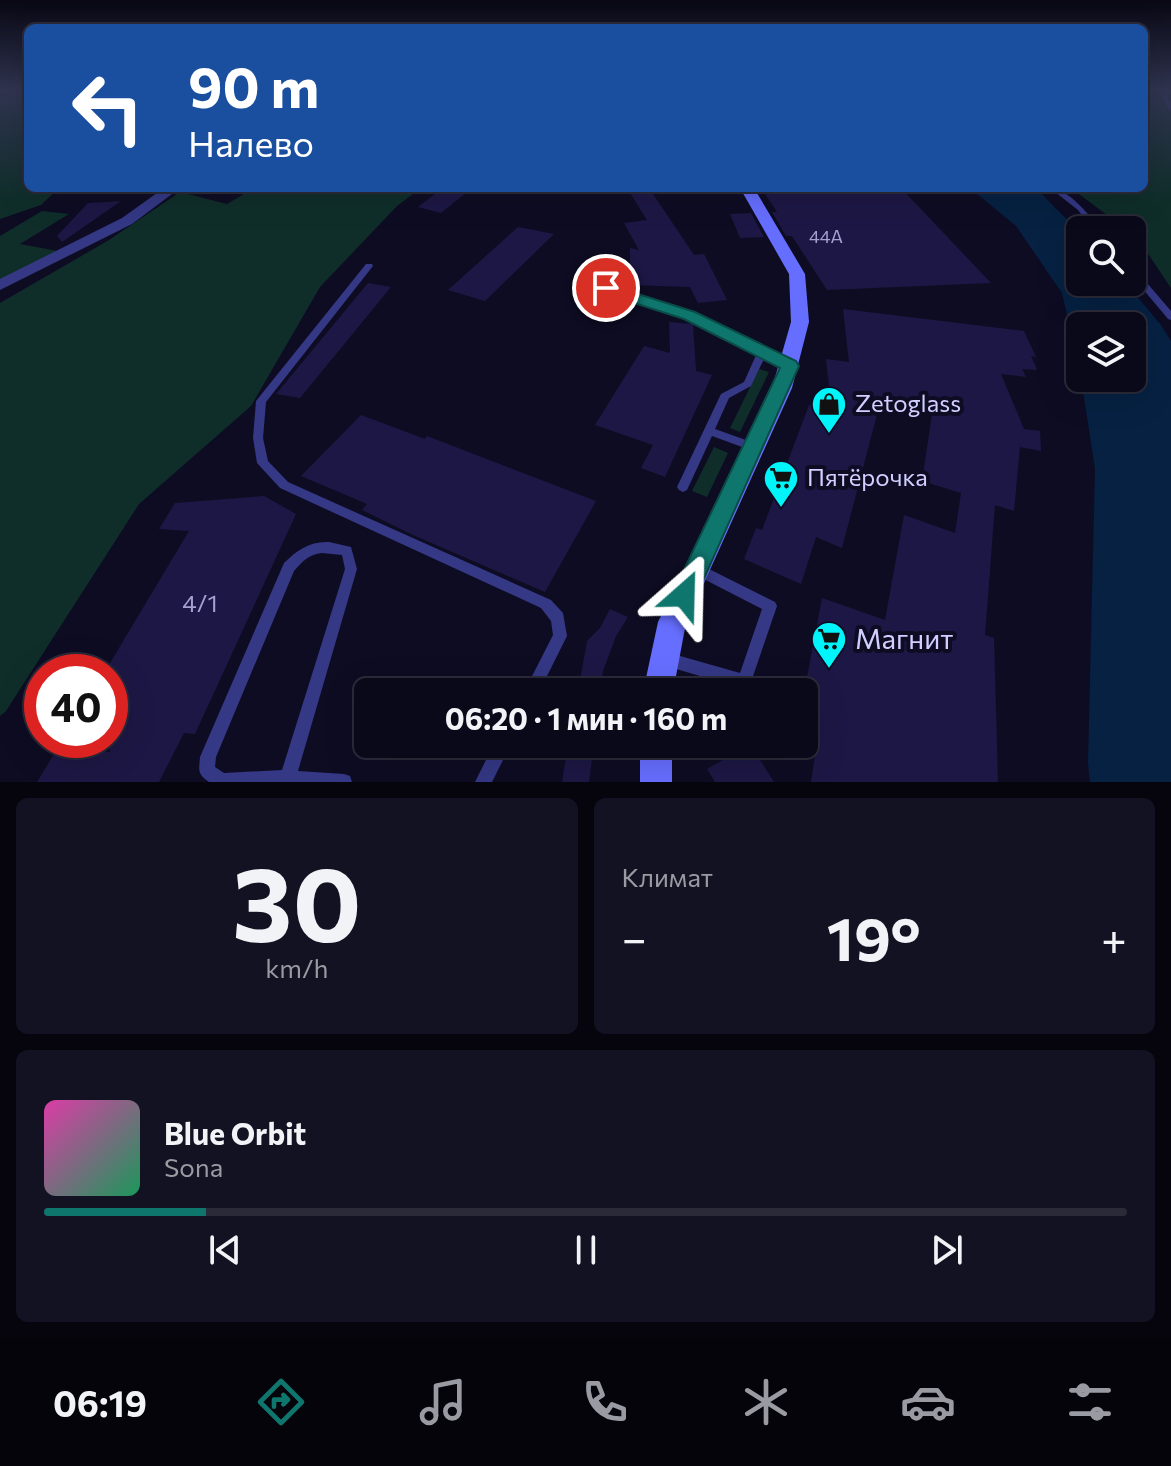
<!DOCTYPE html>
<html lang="ru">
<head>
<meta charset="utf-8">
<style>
	body { margin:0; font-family:Commissioner,sans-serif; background:#131223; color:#f1f3f6; height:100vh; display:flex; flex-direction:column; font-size:30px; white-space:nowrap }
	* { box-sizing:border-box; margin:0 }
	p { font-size:26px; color:#999aa2 }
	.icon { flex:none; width:44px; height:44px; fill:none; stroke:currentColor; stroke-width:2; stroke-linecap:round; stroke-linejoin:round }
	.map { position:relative; height:782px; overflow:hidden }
	.side { display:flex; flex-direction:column; gap:16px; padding:16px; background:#06050e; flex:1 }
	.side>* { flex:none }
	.banner { position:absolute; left:24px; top:24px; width:1124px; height:168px; border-radius:12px; box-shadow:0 8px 32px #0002,0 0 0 2px #2a2a39; background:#1a4fa0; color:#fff; overflow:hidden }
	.controls { position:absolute; left:1066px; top:216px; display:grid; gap:16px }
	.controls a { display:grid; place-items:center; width:80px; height:80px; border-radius:12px; background:#0a091a; box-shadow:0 8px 32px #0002,0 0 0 2px #2a2a39; font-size:40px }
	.speed { position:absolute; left:24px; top:654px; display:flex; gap:16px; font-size:40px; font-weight:700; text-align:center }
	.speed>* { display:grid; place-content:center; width:104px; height:104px; border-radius:50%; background:#0a091a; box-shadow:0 8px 32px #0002,0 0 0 2px #2a2a39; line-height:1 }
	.speed .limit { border:12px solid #d22; background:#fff; color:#111 }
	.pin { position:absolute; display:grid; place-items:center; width:68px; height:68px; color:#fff; margin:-34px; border:4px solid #fff; border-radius:50%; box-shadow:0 2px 8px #0007 }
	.me { position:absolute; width:88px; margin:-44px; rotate:25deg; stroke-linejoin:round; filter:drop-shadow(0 0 6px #0008) }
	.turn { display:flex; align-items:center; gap:28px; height:168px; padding:0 32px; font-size:36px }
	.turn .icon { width:104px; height:104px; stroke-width:2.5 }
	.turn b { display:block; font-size:56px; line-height:68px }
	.big { font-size:60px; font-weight:700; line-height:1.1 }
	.side .tile { flex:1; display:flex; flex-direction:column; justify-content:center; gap:12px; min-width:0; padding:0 28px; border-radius:12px; background:#131223 }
	.side .dial { align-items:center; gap:0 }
	.dial b { font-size:104px; line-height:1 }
	.song { display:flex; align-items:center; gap:24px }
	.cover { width:96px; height:96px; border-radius:12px; background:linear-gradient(135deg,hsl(320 70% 55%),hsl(150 70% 35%)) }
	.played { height:8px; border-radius:4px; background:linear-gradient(90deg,#0f766e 15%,#2a2a39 15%) }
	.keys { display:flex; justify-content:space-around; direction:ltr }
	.heat { display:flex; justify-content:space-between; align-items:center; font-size:44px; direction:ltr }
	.side .tiles { flex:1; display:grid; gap:16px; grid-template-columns:1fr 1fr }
	.tile:last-child { grid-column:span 2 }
	.trip { position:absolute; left:354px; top:678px; width:464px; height:80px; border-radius:12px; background:#0a091a; box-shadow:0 8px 32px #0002,0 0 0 2px #2a2a39; font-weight:700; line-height:80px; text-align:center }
	.tabs { display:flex; height:128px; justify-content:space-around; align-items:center; background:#04040a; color:#999aa2 }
	.tabs .icon { width:56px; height:56px }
	.tabs .selected { color:#0f766e }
	.tabs b { font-size:36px; color:#f1f3f6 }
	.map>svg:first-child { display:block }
</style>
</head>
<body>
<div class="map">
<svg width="1171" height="782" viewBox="0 0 1171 782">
	<rect width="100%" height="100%" fill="#0e0c23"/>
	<path fill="#0f2e2a" d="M21,91H28V188H59L41,205L0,219V99Z
		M1144,91H1171V288L1132,230H1127L1071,188H1144Z
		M254,188H421L397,206L320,287L251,406L139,504L6,711L0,716V303L109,240L180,192L227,204Z
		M42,211L69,214L20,244L63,252L0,283V236Z
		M759,369L769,372L740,432L730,428Z
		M714,447L728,453L707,497L692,491Z"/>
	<path fill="#062142" d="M970,188H1036L1080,233V282H1125L1161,325L1171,341V782H1090L1088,763L1095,469L1081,378H1132V326H1080V372L1062,293L1016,226Z"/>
	<path fill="#1d1745" d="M443,188H472L441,213L418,207Z
		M627,188H649L694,255L704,254L727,300L698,303L690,287L630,285V248L639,250L624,223L647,220Z
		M761,188H901L991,283L827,290L792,236H786L772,212H777Z
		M121,201L62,242L57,236L88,203Z
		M751,213L764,237L740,238L730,214Z
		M518,227L554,234L485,301L448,290Z
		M368,283L391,287L300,398L276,394Z
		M843,309L1024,331L1036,357L1031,356L1037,370L1022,369L1026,377L1001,374L1024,429L1040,431L1041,451L1020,447L1014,511L995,505L985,635L994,638L998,782H811L817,741L804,736V693L822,598L885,620L904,515L955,533L961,493L922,481L932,414L879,407L842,548L816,537L801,584L744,559L756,528L762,530L809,405L832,413L826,359L849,362Z
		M669,322L693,324L696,371L712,375L665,477L641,468L653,445L595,425L644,346L670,353Z
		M361,415L425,439L427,436L596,501L545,592L413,535L362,510L367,504L301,476Z
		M264,496L296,514L195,734L184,733L159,782H37L59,746L110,752V663L189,531L159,529L175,503Z
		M610,609L628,617L616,636L603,671L600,692H578L587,641L600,628Z
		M568,744H594L589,782H562Z
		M750,744L774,782H715L707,769Z"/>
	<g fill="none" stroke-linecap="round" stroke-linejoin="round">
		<path fill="#343885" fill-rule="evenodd" d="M1160,91H1165L1171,103V110L1168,108Z
			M1050,188C1068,188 1090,216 1101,230H1093L1078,210Z
			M366,264H372L373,266L266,402L263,438L268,461L288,482L551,600L563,613L567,636L539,692H524L553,635L551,621L541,608L280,488L257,463L253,438L256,401Z
			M1132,269H1135L1171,311V320L1168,319L1132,276Z
			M603,286H609L693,313L793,364L795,366L790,369L765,357L751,386L729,398L715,429L757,444L758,447L757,450L753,451L712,436L687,490L683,492L679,490L677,487L720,396L721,394L744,382L757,353L687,317L603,290Z
			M329,542L351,547L357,569L298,771L344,774L350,776L352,782H209C197,774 199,770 200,757L284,563C297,550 310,541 329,542ZM322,553L342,555L345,569L282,770L224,773L215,767L216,757L294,571C302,562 309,554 322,553Z
			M697,563L775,602L777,606L751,682L749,687L744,689L666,666L661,664L659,659L661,654L666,652L740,673L762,609L692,573L691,569L692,565Z
			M494,744H511L492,782H475Z"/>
		<path fill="#343885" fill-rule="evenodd" d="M164,188H180L132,224L0,290V279L122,218Z"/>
		<path fill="#666eff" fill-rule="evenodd" d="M740,188H754L805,274L809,322L792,388L686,623L673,692H643L658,622L772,388L791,322L789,274Z
			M640,744H672V782H640Z"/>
	</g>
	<linearGradient id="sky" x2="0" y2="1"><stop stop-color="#080713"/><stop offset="0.45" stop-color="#303450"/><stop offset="1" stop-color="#303450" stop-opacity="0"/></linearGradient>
	<rect width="1171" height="201" fill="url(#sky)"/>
	<path fill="#0f766e" stroke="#0a4d48" stroke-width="2" d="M606,284L695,312L796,361L799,366L693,603L684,606L676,603L672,595L780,368L684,319L600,292V285Z"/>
	<defs>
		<g id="shop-pin" transform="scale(1.8)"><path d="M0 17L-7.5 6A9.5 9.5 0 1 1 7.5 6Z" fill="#00f5fa" stroke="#0e0c23"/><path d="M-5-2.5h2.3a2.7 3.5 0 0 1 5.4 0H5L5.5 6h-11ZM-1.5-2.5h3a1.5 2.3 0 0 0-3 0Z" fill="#111"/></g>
		<g id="supermarket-pin" transform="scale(1.8)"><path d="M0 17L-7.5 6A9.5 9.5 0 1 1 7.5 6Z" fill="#00f5fa" stroke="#0e0c23"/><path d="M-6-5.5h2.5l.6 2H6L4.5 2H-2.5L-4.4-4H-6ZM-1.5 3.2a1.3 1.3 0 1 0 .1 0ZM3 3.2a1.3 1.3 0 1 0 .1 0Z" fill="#111"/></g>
	</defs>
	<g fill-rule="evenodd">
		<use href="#shop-pin" x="829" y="404"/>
		<use href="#supermarket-pin" x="781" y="478"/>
		<use href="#supermarket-pin" x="829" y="639"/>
	</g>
	<g text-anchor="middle" stroke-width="8" stroke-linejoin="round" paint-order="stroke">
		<g font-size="18" fill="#a3a1d0">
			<text x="826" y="243">44А</text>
		</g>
		<g font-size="24" fill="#d0cfff" stroke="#0e0c23" text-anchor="start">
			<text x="855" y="412">Zetoglass</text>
			<text x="807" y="486">Пятёрочка</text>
		</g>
		<g font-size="24" fill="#a3a1d0">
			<text x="200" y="612">4/1</text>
		</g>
		<g font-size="28" fill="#d0cfff" stroke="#0e0c23" text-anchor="start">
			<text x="855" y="649">Магнит</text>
		</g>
	</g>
</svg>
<div class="controls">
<a><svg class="icon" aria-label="search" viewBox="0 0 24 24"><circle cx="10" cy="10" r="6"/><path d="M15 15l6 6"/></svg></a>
<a><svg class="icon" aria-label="layers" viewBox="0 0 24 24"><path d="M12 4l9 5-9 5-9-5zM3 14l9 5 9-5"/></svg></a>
</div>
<div class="speed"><div class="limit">40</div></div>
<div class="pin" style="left:606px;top:288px;background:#d93025"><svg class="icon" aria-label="arrive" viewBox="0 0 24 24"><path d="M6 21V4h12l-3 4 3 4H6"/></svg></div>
<svg class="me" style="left:684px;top:595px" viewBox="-20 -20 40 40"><path d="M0-17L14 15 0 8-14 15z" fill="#0f766e" stroke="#fff" stroke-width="4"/></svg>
<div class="trip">06:20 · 1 мин · 160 m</div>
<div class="banner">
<div class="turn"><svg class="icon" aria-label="left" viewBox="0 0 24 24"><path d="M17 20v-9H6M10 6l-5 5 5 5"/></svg><div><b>90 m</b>Налево</div></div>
</div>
</div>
<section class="side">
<div class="tiles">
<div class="tile dial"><b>30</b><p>km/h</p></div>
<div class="tile"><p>Климат</p>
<div class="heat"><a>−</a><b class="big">19°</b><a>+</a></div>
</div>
<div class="tile">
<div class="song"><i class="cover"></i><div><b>Blue Orbit</b><p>Sona</p></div></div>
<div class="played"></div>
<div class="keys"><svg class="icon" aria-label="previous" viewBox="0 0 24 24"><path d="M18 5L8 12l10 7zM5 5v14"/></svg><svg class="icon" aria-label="pause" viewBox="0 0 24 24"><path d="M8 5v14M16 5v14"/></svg><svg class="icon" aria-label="next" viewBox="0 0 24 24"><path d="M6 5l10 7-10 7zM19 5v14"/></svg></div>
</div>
</div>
</section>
<nav class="tabs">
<b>06:19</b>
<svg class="icon selected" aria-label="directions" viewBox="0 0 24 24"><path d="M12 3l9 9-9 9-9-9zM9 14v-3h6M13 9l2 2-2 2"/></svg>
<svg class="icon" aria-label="music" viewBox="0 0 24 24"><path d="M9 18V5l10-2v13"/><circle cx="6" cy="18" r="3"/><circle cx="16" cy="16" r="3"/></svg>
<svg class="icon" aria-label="phone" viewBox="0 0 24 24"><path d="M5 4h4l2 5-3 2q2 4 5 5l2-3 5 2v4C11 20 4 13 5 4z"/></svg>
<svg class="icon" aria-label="climate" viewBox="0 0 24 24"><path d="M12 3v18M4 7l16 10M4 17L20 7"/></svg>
<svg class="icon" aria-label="car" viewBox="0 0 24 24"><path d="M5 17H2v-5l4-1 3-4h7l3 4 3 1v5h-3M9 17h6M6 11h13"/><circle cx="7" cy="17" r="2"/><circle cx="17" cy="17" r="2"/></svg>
<svg class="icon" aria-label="filters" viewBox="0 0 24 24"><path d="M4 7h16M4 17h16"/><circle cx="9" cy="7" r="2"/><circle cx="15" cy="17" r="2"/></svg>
</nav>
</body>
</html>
